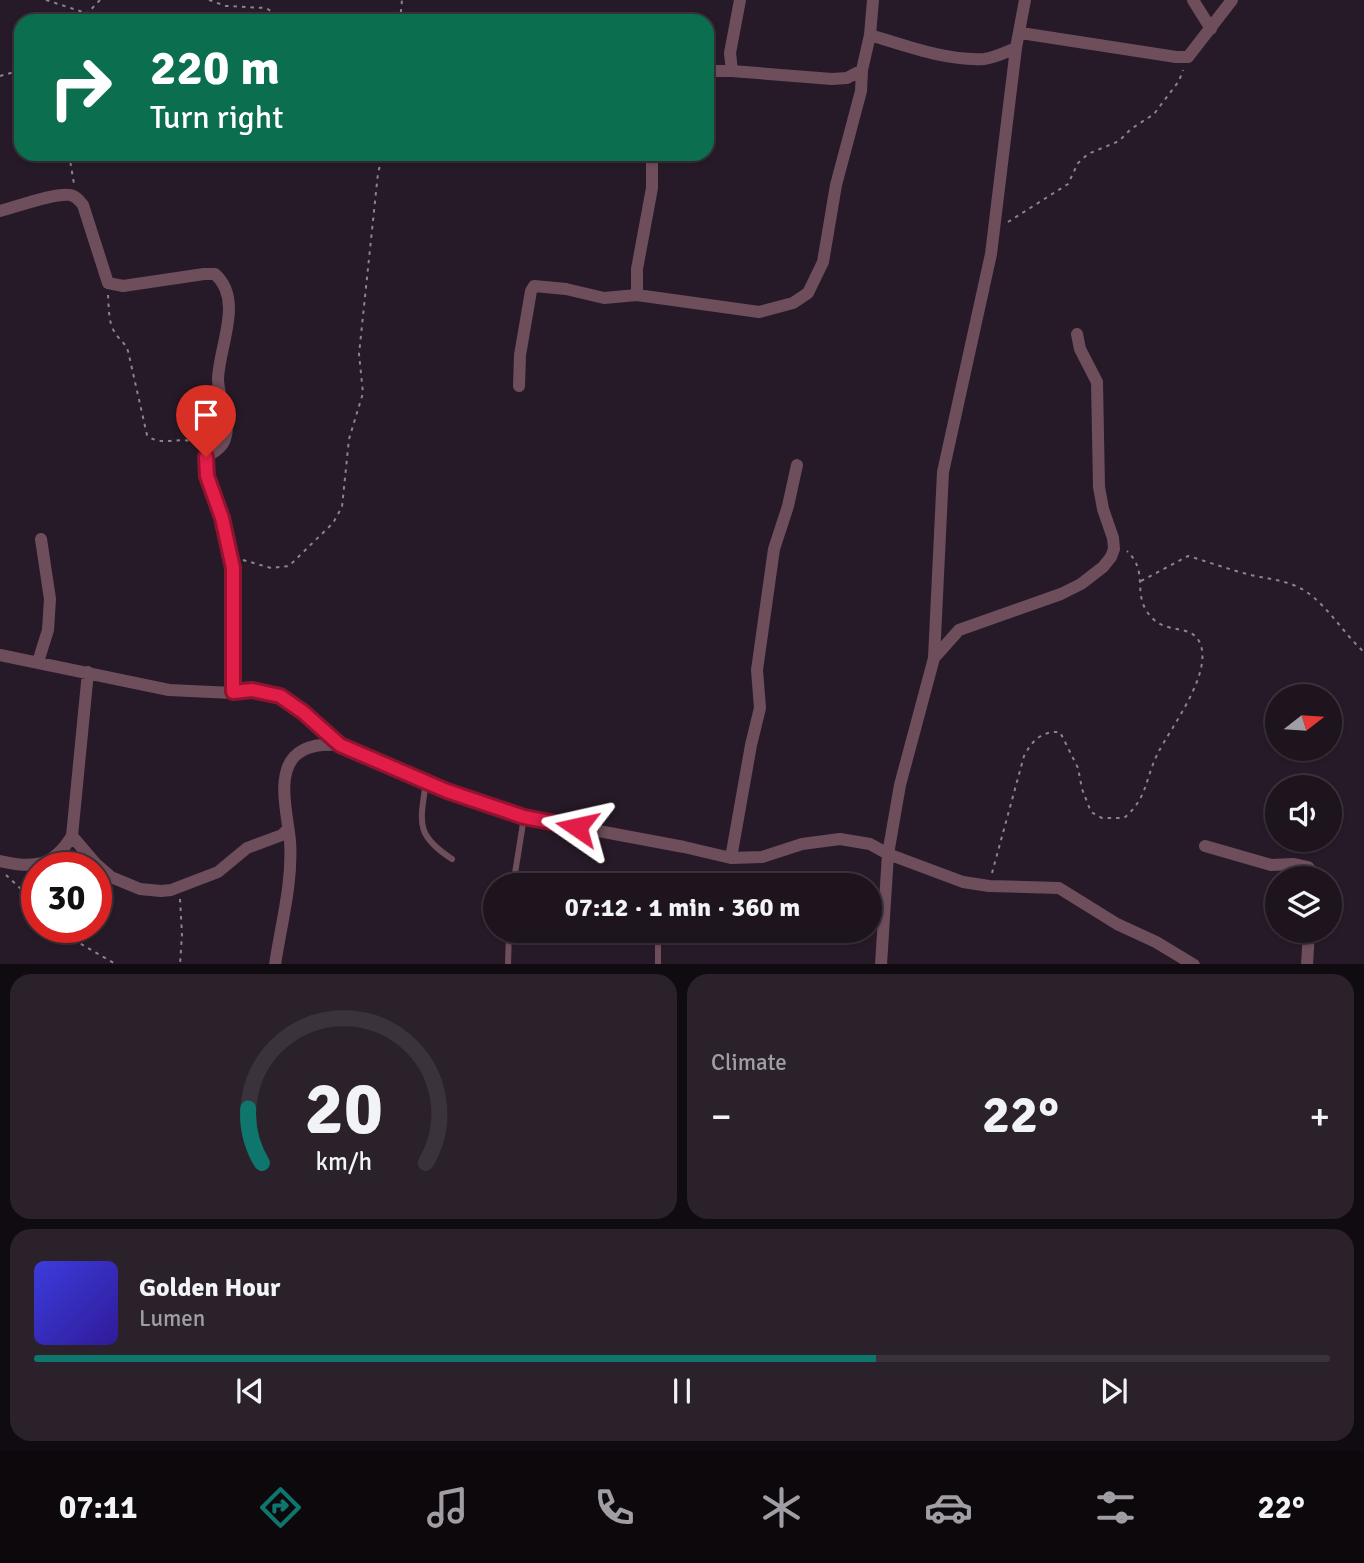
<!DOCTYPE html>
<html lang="en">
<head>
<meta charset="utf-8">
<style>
	body { margin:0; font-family:Signika,sans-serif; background:#2a212b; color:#f1f3f6; height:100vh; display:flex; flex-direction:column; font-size:26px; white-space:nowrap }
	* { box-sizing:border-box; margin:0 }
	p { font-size:23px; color:#a09ea4 }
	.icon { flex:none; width:38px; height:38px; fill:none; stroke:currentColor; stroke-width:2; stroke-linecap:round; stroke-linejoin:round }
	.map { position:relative; height:964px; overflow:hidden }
	.sheet { display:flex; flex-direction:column; gap:10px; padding:10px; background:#100b10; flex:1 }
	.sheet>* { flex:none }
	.top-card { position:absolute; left:14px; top:14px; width:700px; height:147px; border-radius:21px; box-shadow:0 2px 5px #0004,0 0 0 2px #3b333c; background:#0b6e4f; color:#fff; overflow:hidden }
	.needle { width:46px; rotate:73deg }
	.controls { position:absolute; left:1265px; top:684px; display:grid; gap:14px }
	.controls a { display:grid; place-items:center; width:77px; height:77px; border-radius:50%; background:#1d141e; box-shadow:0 2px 5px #0004,0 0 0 2px #3b333c; font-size:35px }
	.speed { position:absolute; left:21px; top:852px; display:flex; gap:14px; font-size:35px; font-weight:700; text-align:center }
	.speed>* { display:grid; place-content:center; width:91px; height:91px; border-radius:50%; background:#1d141e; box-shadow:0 2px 5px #0004,0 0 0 2px #3b333c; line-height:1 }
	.speed .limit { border:10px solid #d22; background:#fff; color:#111 }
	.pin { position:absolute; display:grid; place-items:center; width:60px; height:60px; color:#fff; margin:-72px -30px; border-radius:50% 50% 50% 0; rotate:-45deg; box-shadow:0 0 7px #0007 }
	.pin .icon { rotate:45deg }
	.me { position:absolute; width:77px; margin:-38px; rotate:281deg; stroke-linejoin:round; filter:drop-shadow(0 0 5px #0008) }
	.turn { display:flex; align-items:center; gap:24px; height:147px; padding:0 21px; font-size:32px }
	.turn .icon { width:91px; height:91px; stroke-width:2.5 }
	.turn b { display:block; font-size:49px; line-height:60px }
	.big { font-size:52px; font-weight:700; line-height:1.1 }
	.sheet .tile { flex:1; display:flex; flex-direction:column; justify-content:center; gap:10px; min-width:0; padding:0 24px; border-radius:21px; background:#2a212b }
	.sheet .dial { align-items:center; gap:0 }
	.dial svg { height:182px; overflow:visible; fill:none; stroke:#3b333c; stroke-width:7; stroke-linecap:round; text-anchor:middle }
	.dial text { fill:#f1f3f6; stroke:none }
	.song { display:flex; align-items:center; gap:21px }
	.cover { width:84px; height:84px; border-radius:10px; background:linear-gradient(135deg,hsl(240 70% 55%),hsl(250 70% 35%)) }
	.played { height:7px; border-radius:4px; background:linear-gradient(90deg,#0f766e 65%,#3b333c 65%) }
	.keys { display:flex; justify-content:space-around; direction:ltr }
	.heat { display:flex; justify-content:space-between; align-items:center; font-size:38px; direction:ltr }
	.sheet .tiles { flex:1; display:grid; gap:10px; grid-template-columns:1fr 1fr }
	.tile:last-child { grid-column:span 2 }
	.trip { position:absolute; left:483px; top:873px; width:399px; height:70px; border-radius:35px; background:#1d141e; box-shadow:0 2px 5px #0004,0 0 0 2px #3b333c; font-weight:700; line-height:70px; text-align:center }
	.tabs { display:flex; height:112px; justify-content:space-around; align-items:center; background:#0c080c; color:#a09ea4 }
	.tabs .icon { width:49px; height:49px }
	.tabs .current { color:#0f766e }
	.tabs b { font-size:32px; color:#f1f3f6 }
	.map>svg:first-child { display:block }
</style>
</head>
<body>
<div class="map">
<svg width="1364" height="965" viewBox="0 0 1364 965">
	<rect width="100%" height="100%" fill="#271a28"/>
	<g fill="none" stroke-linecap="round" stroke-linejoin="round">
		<path stroke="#8d828e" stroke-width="2" stroke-dasharray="3.5 5" stroke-linecap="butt" d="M46,0L86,13
			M209,0L226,6L266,8L287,21
			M80,21L100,0
			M400,21L402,0
			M0,76L21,70
			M69,154L74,184
			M1008,222L1068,184L1078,163L1088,154L1119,141L1131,129L1154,114L1179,81L1183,70
			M108,295C109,306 108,321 114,331C118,339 125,342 128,351L147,435C162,449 184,433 199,445
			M243,560L271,568L289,566L333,523L342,507L349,439L363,393L359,354L378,173L383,154
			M1141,581L1188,556C1209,562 1230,570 1251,575C1272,580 1290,580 1308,593C1329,608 1344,634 1364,652
			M992,873L1024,756C1032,741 1041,731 1060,732L1078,768L1082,789L1091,812L1102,818H1124C1148,798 1145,778 1158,753C1171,727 1215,671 1199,641C1188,622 1162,637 1146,610C1134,590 1148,571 1127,551
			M6,875L37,904
			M180,899L182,934L180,965
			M61,928L71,938L117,965"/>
		<path stroke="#6f4e5c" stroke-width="6" d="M426,782C420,823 415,835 452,859
			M513,886L524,817
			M658,931V965
			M508,965L509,931"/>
		<path stroke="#6f4e5c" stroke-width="12" d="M1193,0L1211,29
			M1021,33L1176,57H1188L1232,0
			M870,35C907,46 946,61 984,59C995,58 1006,52 1016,48
			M707,71H732L832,79L847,78L862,70
			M732,71L730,53L740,0
			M0,211C16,207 56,192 70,195C76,196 80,201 83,205L108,283L123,286L204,274H215C244,300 219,346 218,379C218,399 232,419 225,439C222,448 213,453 206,457L207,476L222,518L233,568V693
			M637,295V269L652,188V154
			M519,386L520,355L531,291L534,286L566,289L604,298L637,295L759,312L793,303L808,293L823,262L836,185L861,91L862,70L870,35L873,0
			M0,655L169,690L233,693L252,690L280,696L303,712L340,745L447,791L524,817L684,847L731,858L762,857L802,844L840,839L870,844L888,854L963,882L989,886L1059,888L1117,924L1156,942L1194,965
			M934,658L959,630L1061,594L1081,584L1103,567L1111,557L1114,549L1113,538L1103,509L1099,487L1097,382L1080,349L1077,334
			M38,662L48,630L50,599L41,539
			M72,836L95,863L111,877L140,889L161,891L171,890L218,872L247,848L282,835L288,829
			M1205,846L1271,865L1294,864L1308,867L1312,872V878
			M731,858L751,745L760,708L757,670L774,549L788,506L797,465
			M0,861C34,869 53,867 72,836L88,672
			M275,965C281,924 293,882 290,841C288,817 276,777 294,757C306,744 325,744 340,745
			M881,965L888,854L900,785L934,658L943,472L991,254L1016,48L1025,0
			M1307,965L1309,931"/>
	</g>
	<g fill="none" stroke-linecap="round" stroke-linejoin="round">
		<g stroke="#92132f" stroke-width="18">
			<path id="route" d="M206,457L207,476L222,518L233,568V692L252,690L280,696L303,712L340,745L447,791L524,817L577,827"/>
		</g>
		<use href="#route" stroke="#e11d48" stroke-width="12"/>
	</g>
</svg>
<div class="controls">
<a><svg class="needle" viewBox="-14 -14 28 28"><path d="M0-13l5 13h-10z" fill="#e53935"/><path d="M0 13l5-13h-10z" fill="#a09ea4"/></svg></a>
<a><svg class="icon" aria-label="sound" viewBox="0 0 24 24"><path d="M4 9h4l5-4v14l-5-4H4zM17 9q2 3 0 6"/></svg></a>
<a><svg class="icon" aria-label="layers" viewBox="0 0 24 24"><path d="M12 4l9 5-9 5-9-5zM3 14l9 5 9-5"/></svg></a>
</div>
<div class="speed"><div class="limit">30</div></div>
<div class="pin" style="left:206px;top:457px;background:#d93025"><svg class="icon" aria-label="arrive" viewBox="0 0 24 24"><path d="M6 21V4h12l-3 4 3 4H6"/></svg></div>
<svg class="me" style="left:577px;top:827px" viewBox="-20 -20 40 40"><path d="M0-17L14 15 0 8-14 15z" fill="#e11d48" stroke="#fff" stroke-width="4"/></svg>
<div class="trip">07:12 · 1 min · 360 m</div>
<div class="top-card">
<div class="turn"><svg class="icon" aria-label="right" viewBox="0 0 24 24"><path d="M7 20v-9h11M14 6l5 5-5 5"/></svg><div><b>220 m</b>Turn right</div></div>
</div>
</div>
<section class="sheet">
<div class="tiles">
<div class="tile dial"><svg viewBox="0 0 100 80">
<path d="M14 69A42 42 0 1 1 86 69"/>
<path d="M14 69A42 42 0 0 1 8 45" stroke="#0f766e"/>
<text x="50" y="56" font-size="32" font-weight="700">20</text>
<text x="50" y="72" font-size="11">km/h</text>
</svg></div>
<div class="tile"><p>Climate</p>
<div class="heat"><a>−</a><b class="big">22°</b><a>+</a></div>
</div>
<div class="tile">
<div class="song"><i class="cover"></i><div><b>Golden Hour</b><p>Lumen</p></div></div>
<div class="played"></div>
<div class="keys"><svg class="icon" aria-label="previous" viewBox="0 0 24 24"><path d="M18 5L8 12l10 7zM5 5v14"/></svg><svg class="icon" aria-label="pause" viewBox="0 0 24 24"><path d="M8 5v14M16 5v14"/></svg><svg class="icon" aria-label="next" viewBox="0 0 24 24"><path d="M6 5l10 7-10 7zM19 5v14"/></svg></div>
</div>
</div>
</section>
<nav class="tabs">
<b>07:11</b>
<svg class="icon current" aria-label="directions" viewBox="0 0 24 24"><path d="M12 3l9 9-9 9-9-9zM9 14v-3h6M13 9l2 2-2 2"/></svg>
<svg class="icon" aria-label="music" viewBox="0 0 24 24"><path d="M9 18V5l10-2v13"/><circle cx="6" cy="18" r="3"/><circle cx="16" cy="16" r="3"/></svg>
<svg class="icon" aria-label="phone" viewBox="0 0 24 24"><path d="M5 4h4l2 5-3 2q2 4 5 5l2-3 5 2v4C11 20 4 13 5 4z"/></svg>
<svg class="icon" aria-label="climate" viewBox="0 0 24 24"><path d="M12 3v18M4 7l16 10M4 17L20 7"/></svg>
<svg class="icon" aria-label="car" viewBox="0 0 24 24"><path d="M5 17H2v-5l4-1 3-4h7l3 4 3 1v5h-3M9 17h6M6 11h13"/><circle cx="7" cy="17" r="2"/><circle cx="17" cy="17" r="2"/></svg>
<svg class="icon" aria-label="filters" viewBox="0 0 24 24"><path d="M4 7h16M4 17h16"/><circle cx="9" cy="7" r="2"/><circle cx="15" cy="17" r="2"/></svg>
<b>22°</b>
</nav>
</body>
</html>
